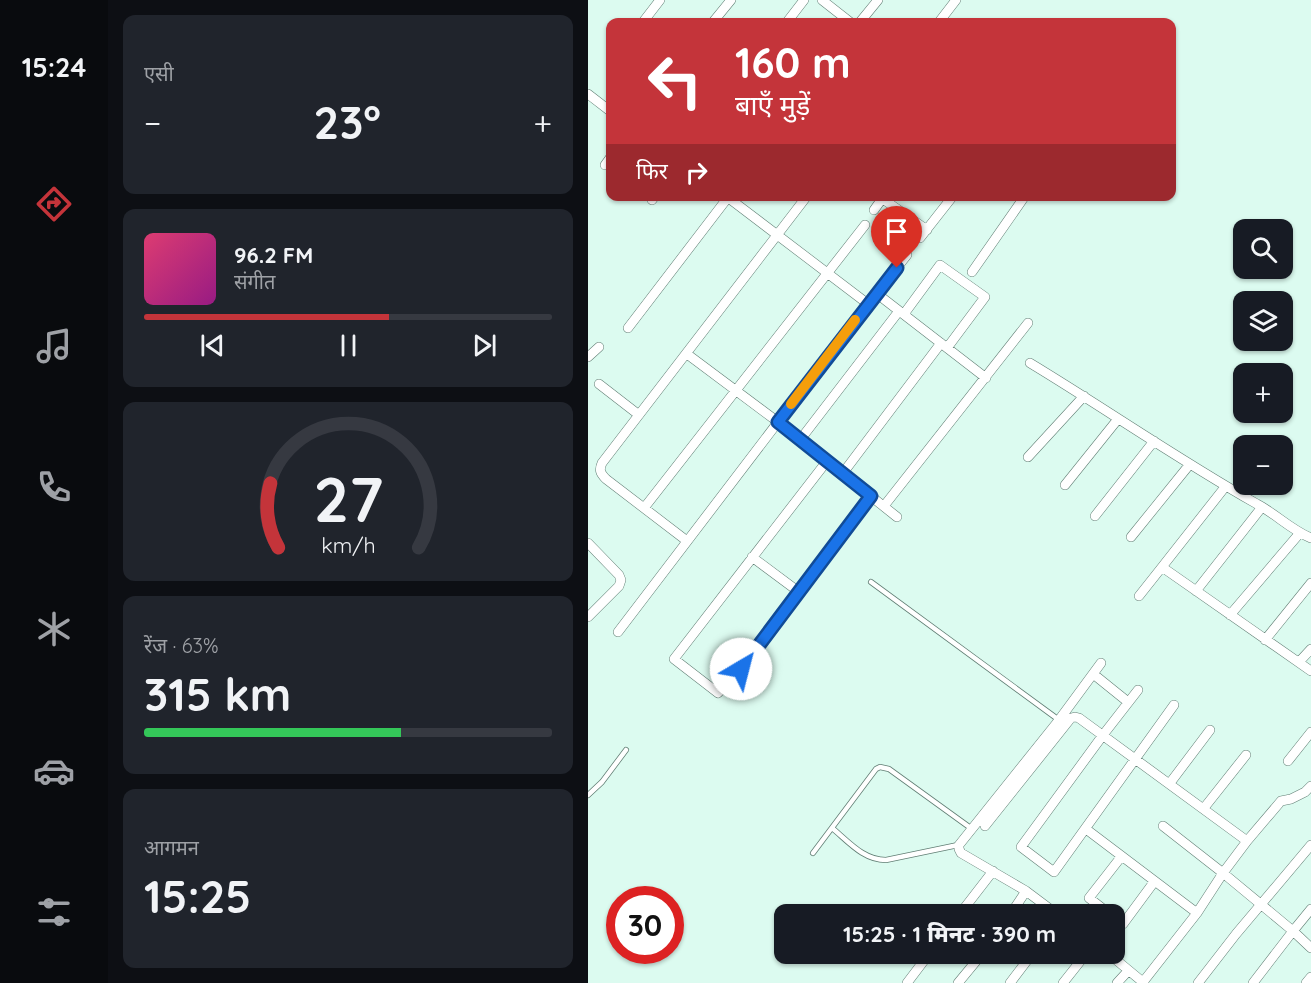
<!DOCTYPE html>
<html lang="hi">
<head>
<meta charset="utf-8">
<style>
	body { margin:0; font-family:Quicksand,"Noto Sans Devanagari",sans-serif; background:#20242c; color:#f1f3f6; height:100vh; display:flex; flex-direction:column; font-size:22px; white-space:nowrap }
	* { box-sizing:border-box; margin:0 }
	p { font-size:20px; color:#9ea1a6 }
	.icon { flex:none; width:33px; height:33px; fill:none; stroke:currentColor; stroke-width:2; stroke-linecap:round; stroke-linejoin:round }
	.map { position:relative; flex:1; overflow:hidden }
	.sheet { display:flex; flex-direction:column; gap:15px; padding:15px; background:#0d0f14; width:480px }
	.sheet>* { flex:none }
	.banner { position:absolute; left:18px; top:18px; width:570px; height:183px; border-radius:12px; box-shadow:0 2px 4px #0004; background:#c4343a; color:#fff; overflow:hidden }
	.controls { position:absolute; left:645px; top:219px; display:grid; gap:12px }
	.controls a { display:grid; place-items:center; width:60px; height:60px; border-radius:12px; background:#171b24; box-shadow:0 2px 4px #0004; font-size:30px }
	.speed { position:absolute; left:18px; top:886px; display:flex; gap:12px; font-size:30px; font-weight:700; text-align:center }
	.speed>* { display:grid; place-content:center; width:78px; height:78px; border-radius:50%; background:#171b24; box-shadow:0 2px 4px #0004; line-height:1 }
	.speed .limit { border:9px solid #d22; background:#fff; color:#111 }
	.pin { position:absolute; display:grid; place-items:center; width:51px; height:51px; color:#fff; margin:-62px -26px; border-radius:50% 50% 50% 0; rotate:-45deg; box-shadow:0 0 6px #0007 }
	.pin .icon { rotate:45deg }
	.me { position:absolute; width:66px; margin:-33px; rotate:37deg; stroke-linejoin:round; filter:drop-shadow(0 0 4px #0008) }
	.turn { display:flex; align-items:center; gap:21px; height:126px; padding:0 30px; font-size:27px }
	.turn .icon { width:78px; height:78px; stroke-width:2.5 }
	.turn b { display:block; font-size:42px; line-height:51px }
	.then { display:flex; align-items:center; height:57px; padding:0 30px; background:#0003; gap:12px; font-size:22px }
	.big { font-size:45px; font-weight:800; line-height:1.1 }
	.sheet .tile { flex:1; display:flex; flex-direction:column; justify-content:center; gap:9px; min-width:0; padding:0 21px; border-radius:12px; background:#20242c }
	.sheet .dial { align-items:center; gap:0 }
	.dial svg { height:156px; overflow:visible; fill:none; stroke:#363941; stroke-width:7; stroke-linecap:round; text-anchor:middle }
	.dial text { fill:#f1f3f6; stroke:none }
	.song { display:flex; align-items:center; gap:18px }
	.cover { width:72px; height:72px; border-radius:9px; background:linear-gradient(135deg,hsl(340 70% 55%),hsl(310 70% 35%)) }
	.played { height:6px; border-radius:3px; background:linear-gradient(90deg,#c4343a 60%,#363941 60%) }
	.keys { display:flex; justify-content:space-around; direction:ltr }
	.heat { display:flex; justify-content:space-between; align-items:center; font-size:33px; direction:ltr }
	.charge { height:9px; border-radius:4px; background:linear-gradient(90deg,#34c759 63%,#363941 0) }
	.trip { position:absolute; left:186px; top:904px; width:351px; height:60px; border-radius:12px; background:#171b24; box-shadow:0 2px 4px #0004; font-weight:800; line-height:60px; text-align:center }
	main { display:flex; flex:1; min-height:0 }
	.menu { display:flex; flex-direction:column; width:108px; justify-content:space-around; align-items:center; background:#090b0e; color:#9ea1a6 }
	.menu .icon { width:42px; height:42px }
	.menu .current { color:#c4343a }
	.menu b { font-size:27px; color:#f1f3f6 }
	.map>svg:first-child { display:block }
</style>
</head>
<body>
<main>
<nav class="menu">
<b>15:24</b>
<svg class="icon current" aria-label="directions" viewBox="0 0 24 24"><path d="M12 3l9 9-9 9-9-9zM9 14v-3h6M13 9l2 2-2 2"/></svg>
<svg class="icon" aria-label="music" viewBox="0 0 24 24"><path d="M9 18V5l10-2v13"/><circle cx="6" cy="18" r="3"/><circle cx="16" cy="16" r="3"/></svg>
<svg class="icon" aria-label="phone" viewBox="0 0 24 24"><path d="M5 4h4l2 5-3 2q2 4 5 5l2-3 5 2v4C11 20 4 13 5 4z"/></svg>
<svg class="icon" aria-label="climate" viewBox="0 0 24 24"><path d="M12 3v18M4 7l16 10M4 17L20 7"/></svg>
<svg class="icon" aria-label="car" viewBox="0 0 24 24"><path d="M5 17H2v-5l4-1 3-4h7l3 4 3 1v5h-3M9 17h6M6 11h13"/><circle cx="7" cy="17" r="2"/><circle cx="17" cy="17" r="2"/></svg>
<svg class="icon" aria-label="filters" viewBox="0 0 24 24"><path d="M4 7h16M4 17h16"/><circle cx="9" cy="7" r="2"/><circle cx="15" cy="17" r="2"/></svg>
</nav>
<section class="sheet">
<div class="tile"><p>एसी</p>
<div class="heat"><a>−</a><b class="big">23°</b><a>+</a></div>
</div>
<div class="tile">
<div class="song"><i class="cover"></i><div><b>96.2 FM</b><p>संगीत</p></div></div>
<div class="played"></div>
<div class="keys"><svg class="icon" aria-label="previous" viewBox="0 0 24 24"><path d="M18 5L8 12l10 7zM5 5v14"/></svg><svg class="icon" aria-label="pause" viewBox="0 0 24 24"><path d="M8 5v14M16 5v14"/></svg><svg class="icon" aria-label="next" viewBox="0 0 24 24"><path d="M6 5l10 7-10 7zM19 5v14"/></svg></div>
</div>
<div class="tile dial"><svg viewBox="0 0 100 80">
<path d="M14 69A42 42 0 1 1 86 69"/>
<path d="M14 69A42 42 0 0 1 10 36" stroke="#c4343a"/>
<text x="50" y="56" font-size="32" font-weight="700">27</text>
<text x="50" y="72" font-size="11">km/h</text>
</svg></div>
<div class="tile"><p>रेंज · 63%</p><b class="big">315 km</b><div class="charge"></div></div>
<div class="tile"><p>आगमन</p><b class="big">15:25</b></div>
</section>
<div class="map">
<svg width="723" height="983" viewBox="0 0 723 983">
	<rect width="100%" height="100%" fill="#dcfbf0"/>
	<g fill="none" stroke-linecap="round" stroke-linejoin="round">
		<g stroke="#617e74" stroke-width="6">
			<path id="lane" d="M283,582L471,720
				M0,795L14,782L38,750
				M244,828C260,841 275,860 298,860L370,845
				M225,853L288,769L292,767L301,769L384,829"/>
		</g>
		<g stroke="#617e74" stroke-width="10">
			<path id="street" d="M234,0L262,22
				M55,22L72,0
				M125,22L143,0
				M199,22L216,0
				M272,22L290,0
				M351,22L368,0
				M0,94L22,111
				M17,165L22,158
				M138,196L280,304
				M295,199L339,230
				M64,200L67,196
				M286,210L296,196
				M332,238L365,196
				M384,272L437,196
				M288,293L398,378
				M316,314L352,265L397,297L359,348
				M40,328L141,196
				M99,354L190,422L309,517
				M0,357L11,347
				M442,363C518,409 591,460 669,504C688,514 703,530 723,538
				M11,384L51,415
				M212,440L311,311
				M440,457L496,396
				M239,461L86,659L130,693L153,669L283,496
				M255,473L353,343
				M477,485L530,419
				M296,506L440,323
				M56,508L277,225
				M507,516L566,441
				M543,537L602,464
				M99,541L18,479C12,473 11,470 14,463L219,196
				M0,543L31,575L33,580L31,586L0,617
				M164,557L211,592
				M574,567L637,487
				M608,591L674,507
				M551,596L574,567L723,671
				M642,615L711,534
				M30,632L280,304L319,255
				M677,640L723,583
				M711,662L723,649
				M509,677L540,702
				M550,690L515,735L433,847L466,872L586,705
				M700,761L723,732
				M582,783L622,730
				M616,808L658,755
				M397,826L483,718L487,717L491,718L659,841L635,873L609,913L555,982
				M575,826L635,873L705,931L723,909
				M498,829L609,913
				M659,841L693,801L703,799L717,792L723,786
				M371,915L405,871
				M422,915L438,891
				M470,915L438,891L373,853L371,849V845L471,720L513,663
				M523,915L501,898L533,857
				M526,918L535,924L566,882
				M521,954L556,983
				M319,983L341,954
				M370,983L394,954
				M422,983L444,954
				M475,983L498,954
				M529,983L540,971
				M610,983L648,934L723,845
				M665,983L705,931L723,948
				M718,983L723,977"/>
		</g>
		<use href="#lane" stroke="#fff" stroke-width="4.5"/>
		<use href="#street" stroke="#fff" stroke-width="9"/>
	</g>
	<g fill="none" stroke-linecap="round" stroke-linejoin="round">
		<g stroke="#114b97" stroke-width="15">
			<path id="route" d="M153,669L283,496L190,422L309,268"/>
		</g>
		<use href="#route" stroke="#1a73e8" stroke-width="10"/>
		<path stroke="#f59e0b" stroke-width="10" d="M203,404L267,320"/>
	</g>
</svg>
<div class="controls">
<a><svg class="icon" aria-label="search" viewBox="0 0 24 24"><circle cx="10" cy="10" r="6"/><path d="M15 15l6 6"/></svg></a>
<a><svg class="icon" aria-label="layers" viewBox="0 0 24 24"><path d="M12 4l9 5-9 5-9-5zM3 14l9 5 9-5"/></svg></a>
<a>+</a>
<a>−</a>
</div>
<div class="speed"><div class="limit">30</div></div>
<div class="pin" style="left:309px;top:268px;background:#d93025"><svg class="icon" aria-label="arrive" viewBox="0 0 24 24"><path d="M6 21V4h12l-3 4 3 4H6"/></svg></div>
<svg class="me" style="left:153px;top:669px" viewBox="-20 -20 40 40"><circle r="19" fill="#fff"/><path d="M0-13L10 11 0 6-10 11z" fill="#1a73e8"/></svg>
<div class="trip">15:25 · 1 मिनट · 390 m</div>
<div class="banner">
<div class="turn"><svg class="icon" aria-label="left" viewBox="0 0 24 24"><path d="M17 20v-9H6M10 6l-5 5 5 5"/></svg><div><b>160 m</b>बाएँ मुड़ें</div></div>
<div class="then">फिर<svg class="icon" aria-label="right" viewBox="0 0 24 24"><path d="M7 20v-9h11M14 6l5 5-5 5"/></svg></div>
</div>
</div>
</main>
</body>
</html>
